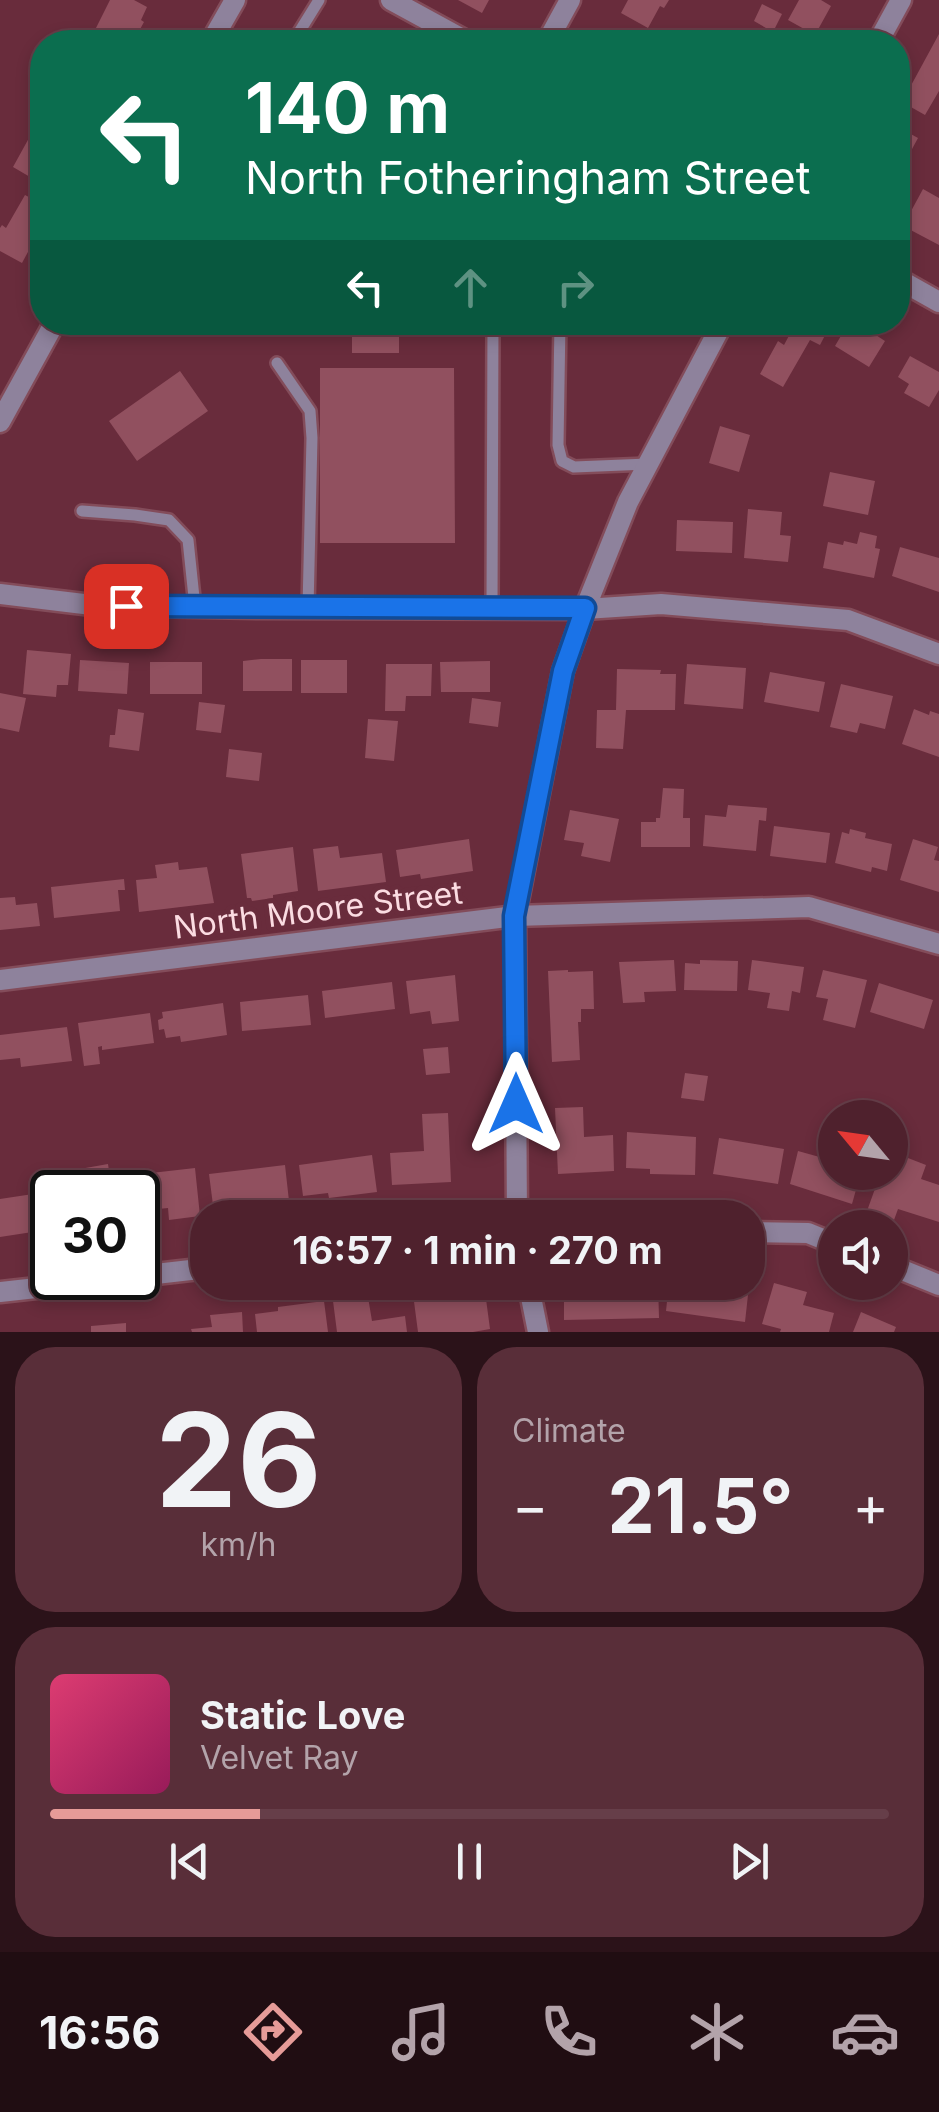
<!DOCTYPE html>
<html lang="en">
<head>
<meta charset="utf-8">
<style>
	body { margin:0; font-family:Inter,sans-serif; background:#592e39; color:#f1f3f6; height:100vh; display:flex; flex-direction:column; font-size:38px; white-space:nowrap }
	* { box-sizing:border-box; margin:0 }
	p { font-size:32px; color:#b3a3aa }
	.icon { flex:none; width:55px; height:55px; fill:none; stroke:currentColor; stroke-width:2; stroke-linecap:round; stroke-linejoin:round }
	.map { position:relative; height:1332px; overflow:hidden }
	.details { display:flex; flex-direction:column; gap:15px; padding:15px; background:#2b1219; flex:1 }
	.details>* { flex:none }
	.banner { position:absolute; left:30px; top:30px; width:880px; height:305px; border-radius:40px; box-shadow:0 5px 15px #0003,0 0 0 2px #663e49; background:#0b6e4f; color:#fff; overflow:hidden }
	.needle { width:65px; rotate:299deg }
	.fabs { position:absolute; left:818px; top:1100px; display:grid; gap:20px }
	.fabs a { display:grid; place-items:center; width:90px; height:90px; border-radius:50%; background:#4f212d; box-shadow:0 5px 15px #0003,0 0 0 2px #663e49; font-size:50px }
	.speed { position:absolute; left:30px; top:1170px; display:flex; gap:20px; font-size:50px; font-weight:700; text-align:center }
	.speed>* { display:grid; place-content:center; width:130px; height:130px; border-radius:50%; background:#4f212d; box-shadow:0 5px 15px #0003,0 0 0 2px #663e49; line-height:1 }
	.speed .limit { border:5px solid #111; border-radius:15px; background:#fff; color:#111 }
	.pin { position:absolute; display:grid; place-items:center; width:85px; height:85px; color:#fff; margin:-42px; border-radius:20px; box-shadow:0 5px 15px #0006 }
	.me { position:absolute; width:110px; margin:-55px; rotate:0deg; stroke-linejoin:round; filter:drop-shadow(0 0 8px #0008) }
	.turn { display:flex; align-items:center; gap:35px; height:210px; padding:0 50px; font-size:45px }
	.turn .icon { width:130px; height:130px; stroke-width:2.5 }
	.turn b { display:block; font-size:70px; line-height:85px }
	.lanes { display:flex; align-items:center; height:95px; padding:0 50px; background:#0003; justify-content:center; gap:50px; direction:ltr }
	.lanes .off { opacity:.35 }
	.big { font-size:75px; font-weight:700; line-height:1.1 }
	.details .card { flex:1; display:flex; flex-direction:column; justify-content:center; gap:15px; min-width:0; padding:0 35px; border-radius:40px; background:#592e39 }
	.details .dial { align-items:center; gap:0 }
	.dial b { font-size:130px; line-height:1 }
	.song { display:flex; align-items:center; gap:30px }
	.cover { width:120px; height:120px; border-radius:15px; background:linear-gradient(135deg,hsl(340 70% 55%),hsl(330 70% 35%)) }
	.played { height:10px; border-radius:5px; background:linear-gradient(90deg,#e69b98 25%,#663e49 25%) }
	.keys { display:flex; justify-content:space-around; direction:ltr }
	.heat { display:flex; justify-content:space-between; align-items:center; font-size:55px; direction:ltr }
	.details .tiles { flex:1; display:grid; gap:15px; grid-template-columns:1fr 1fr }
	.card:last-child { grid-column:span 2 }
	.trip { position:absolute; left:190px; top:1200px; width:575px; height:100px; border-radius:40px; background:#4f212d; box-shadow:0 5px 15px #0003,0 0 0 2px #663e49; font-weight:700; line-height:100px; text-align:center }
	.dock { display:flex; height:160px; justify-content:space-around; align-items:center; background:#200d12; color:#b3a3aa }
	.dock .icon { width:70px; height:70px }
	.dock .selected { color:#e69b98 }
	.dock b { font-size:45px; color:#f1f3f6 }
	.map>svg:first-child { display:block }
</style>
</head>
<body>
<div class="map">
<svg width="939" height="1332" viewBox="0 0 939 1332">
	<rect width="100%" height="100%" fill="#692c3c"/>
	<path fill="#91505f" d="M110,0H134L147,7L141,20L144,22L133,42L100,41L104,32L96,28Z
		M458,0H489L482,13Z
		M628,0H669L664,8L660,6L648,28L621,13Z
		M799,0H821L831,6L815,35L788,20Z
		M762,4L782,14L773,32L754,21Z
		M619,28L646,42H611Z
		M939,34V91L925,115L902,102Z
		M898,127L918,138L905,162L898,158Z
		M29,138L42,146V184L13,167Z
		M923,189L939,198V245L903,226Z
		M25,195L42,204V226L22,263L0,251V228L2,225L6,228Z
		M352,322H399V353H352Z
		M431,322H453L452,334H430Z
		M778,322H832L820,345L810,340L783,387L760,374L778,341L784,345L792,330Z
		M849,322H856L885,341L869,367L835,346Z
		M910,356L939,372V390L929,407L904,393L909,384L898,377Z
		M320,368H454L455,543H320Z
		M180,371L208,411L137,461L109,421Z
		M720,426L750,435L739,472L709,463Z
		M830,472L875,481L868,515L823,506Z
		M748,509L782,512L780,535L791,536L788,562L744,558Z
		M677,520L733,522L732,553L676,551Z
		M860,532L877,536L875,548L880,549L874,578L823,568L828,542L843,545L844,541L857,544Z
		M900,547L939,558V592L892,576Z
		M27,650L71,654L68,685H57L56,697L23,694Z
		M261,659H292V691H243V661Z
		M80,660L129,663L127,694L78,691Z
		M301,660H347V693H301Z
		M490,661V692H441L440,662Z
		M150,662H202V694H150Z
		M386,664H432L431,696H406L405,711H385Z
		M687,664L746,668L743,709L684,704Z
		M617,669L661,670L660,674H676L675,710H626L623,749L596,748L597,710H616Z
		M770,672L825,682L819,712L764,702Z
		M841,684L893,696L885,729L860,723L857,733L830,727Z
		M0,693L26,698L19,732L0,728Z
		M472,698L501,702L498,727L469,723Z
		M199,702L225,705L221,733L196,730Z
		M118,709L144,713L139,751L109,747L110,735H115Z
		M914,709L929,715L930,711L939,714V757L902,744Z
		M368,719L398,721L394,761L365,758Z
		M229,749L262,753L259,781L226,777Z
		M663,788L684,789L683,818H690V847H641V822H656V818H660Z
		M728,805L767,808L766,821L759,820L756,851L703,846L705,815L726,817Z
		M570,810L619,819L610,862L581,856L584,843L564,840Z
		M774,826L830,833L826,863L770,856Z
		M850,829L866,833L865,838L892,844L887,871L872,867L871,872L835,863L842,832L849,834Z
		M469,839L473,871L421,879L420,874L400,877L396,850Z
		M913,839L938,847L934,860L939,861V892L900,880Z
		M338,846L340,858L382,853L386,882L318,891L313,849Z
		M293,847L298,891L273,895V898L252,901L251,898H247L241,854Z
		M178,862L179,870L207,867L214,903L139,912L136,880L157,878L155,865Z
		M124,879L125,890H118L120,911L54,918L51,887Z
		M15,897L16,905L37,903L40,926L0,930V898Z
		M674,960L676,991L644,992L645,1002L623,1003L619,962Z
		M700,960L738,961L737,991L684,990L685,963L700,964Z
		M752,960L804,967L800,993L792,991L789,1011L767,1008L770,993L748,990Z
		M568,970V972L593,971L594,1009H581V1022H578L580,1060L552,1062L548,971Z
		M823,970L867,980L855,1028L823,1020L828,999L816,997Z
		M455,975L459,1021L432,1024L430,1011L410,1014L406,981Z
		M392,982L395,1009L325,1018L322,991Z
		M879,983L933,1000L924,1029L870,1012Z
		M308,995L311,1025L242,1031L240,1002Z
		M223,1003L227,1035L181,1042L180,1036L166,1038L164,1029L159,1030L158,1020L163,1018L162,1012Z
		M150,1013L154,1043L102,1050V1046L98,1047L100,1064L84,1066L78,1023Z
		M67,1027L72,1061L21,1067L20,1058L0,1060V1035Z
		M448,1047L450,1073L426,1075L423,1049Z
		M685,1073L708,1076L704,1101L681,1098Z
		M583,1107L584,1137L613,1135L614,1171L558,1174L555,1108Z
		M448,1113L451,1182L392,1185L390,1153L424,1151L422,1114Z
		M627,1132L696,1137L695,1175L650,1174V1169L626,1168Z
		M719,1138L784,1149L778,1184L713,1174Z
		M798,1151L834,1161L835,1172H861L852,1204L790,1184Z
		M890,1151L926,1165L921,1179L939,1185V1222L898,1209L894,1220L867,1211L881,1172H890Z
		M372,1155L377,1192L329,1198L328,1193L303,1196L299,1165Z
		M108,1164L112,1192H61L60,1189L76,1187L74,1170Z
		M285,1165L289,1201L264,1204V1207L214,1213L209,1174Z
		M195,1168L200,1216L169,1220L168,1208L138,1211V1192H127L125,1176Z
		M33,1194L39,1231L0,1237V1199Z
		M454,1282H461L462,1288L484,1284L490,1329L473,1332H418L413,1294L441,1290L440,1285Z
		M564,1282H658L659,1318L564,1320Z
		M669,1282H721V1291L748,1295L745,1322L666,1311Z
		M774,1283L807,1292L803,1305L834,1313L829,1332H780L781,1329L762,1324Z
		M368,1297L372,1321L405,1316L407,1332H337L333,1301Z
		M324,1301L328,1332H257L255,1314L278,1311V1307Z
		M242,1312L243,1332H192L191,1329L212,1327L210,1315Z
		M861,1312L896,1327L894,1332H853Z
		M126,1323V1332H91V1326Z"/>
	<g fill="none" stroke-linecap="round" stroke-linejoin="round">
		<g stroke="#834c5a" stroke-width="16">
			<path id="lane" d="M219,30L241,42
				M293,42L319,0
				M560,322L558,445L562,461L574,467L648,464
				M277,363L310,411L312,438L308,608
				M82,511L135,515L169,520L188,540L195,607
				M492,608L493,322"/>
		</g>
		<g stroke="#834c5a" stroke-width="25">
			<path id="street" d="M391,0L468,42
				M211,42L235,0
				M547,42L570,0
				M878,42L901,0
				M898,279L939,302
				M0,422L55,322
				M0,594L92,605L259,608L585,609L661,604L848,620L939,654
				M0,980L515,916L809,907L939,944
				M517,1218L515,916L563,671L585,609L628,502L723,322
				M748,1232L808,1233L835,1244
				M890,1265L939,1285
				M138,1276L208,1268
				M528,1282L538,1332
				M0,1292L126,1278"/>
		</g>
		<use href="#lane" stroke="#8e829c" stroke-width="11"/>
		<use href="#street" stroke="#8e829c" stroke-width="20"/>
	</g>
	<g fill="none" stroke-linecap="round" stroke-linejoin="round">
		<g stroke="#114b97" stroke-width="25">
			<path id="route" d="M126,606L585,608L563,671L514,916L516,1104"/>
		</g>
		<use href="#route" stroke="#1a73e8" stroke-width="18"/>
	</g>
	<g text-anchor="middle" stroke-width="10" stroke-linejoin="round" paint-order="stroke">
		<g font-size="32" fill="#fbdce2" stroke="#692c3c">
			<text transform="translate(318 910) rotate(-7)" y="11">North Moore Street</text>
		</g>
	</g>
</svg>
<div class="fabs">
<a><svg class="needle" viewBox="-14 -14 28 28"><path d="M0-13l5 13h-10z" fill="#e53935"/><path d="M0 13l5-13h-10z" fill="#b3a3aa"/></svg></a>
<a><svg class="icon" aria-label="sound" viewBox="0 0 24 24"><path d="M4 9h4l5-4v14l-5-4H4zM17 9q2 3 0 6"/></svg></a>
</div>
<div class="speed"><div class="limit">30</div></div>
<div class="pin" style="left:126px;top:606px;background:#d93025"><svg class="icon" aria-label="arrive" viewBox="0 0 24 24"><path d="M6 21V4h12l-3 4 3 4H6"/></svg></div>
<svg class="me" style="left:516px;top:1104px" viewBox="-20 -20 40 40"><path d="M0-17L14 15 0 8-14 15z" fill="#1a73e8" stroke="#fff" stroke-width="4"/></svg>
<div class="trip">16:57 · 1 min · 270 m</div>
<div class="banner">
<div class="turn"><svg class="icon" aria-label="left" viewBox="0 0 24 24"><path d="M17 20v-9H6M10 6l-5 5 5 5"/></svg><div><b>140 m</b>North Fotheringham Street</div></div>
<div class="lanes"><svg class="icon" aria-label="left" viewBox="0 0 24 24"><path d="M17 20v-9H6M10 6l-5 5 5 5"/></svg><svg class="icon off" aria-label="ahead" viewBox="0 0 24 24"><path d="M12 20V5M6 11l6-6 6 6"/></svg><svg class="icon off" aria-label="right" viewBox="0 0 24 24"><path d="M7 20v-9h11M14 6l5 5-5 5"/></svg></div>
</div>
</div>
<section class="details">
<div class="tiles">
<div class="card dial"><b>26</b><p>km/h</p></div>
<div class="card"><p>Climate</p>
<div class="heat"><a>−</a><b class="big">21.5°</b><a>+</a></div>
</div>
<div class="card">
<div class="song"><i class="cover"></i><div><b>Static Love</b><p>Velvet Ray</p></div></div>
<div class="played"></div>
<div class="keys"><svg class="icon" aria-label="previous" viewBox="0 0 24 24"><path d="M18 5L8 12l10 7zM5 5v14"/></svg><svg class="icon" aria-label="pause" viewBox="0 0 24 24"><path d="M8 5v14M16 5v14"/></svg><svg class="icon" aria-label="next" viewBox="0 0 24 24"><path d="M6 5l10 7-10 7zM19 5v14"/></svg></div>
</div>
</div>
</section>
<nav class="dock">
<b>16:56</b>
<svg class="icon selected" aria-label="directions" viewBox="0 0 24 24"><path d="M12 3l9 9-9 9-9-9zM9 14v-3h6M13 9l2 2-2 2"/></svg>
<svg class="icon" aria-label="music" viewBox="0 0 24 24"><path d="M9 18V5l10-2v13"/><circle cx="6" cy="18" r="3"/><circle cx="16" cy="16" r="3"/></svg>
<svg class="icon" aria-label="phone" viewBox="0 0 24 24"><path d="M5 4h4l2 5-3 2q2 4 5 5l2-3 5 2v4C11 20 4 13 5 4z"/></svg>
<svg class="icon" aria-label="climate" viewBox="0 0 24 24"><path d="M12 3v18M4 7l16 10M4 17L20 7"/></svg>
<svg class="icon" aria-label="car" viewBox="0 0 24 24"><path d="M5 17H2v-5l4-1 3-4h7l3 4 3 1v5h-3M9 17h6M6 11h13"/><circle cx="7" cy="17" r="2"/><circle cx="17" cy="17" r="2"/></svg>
</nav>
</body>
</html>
